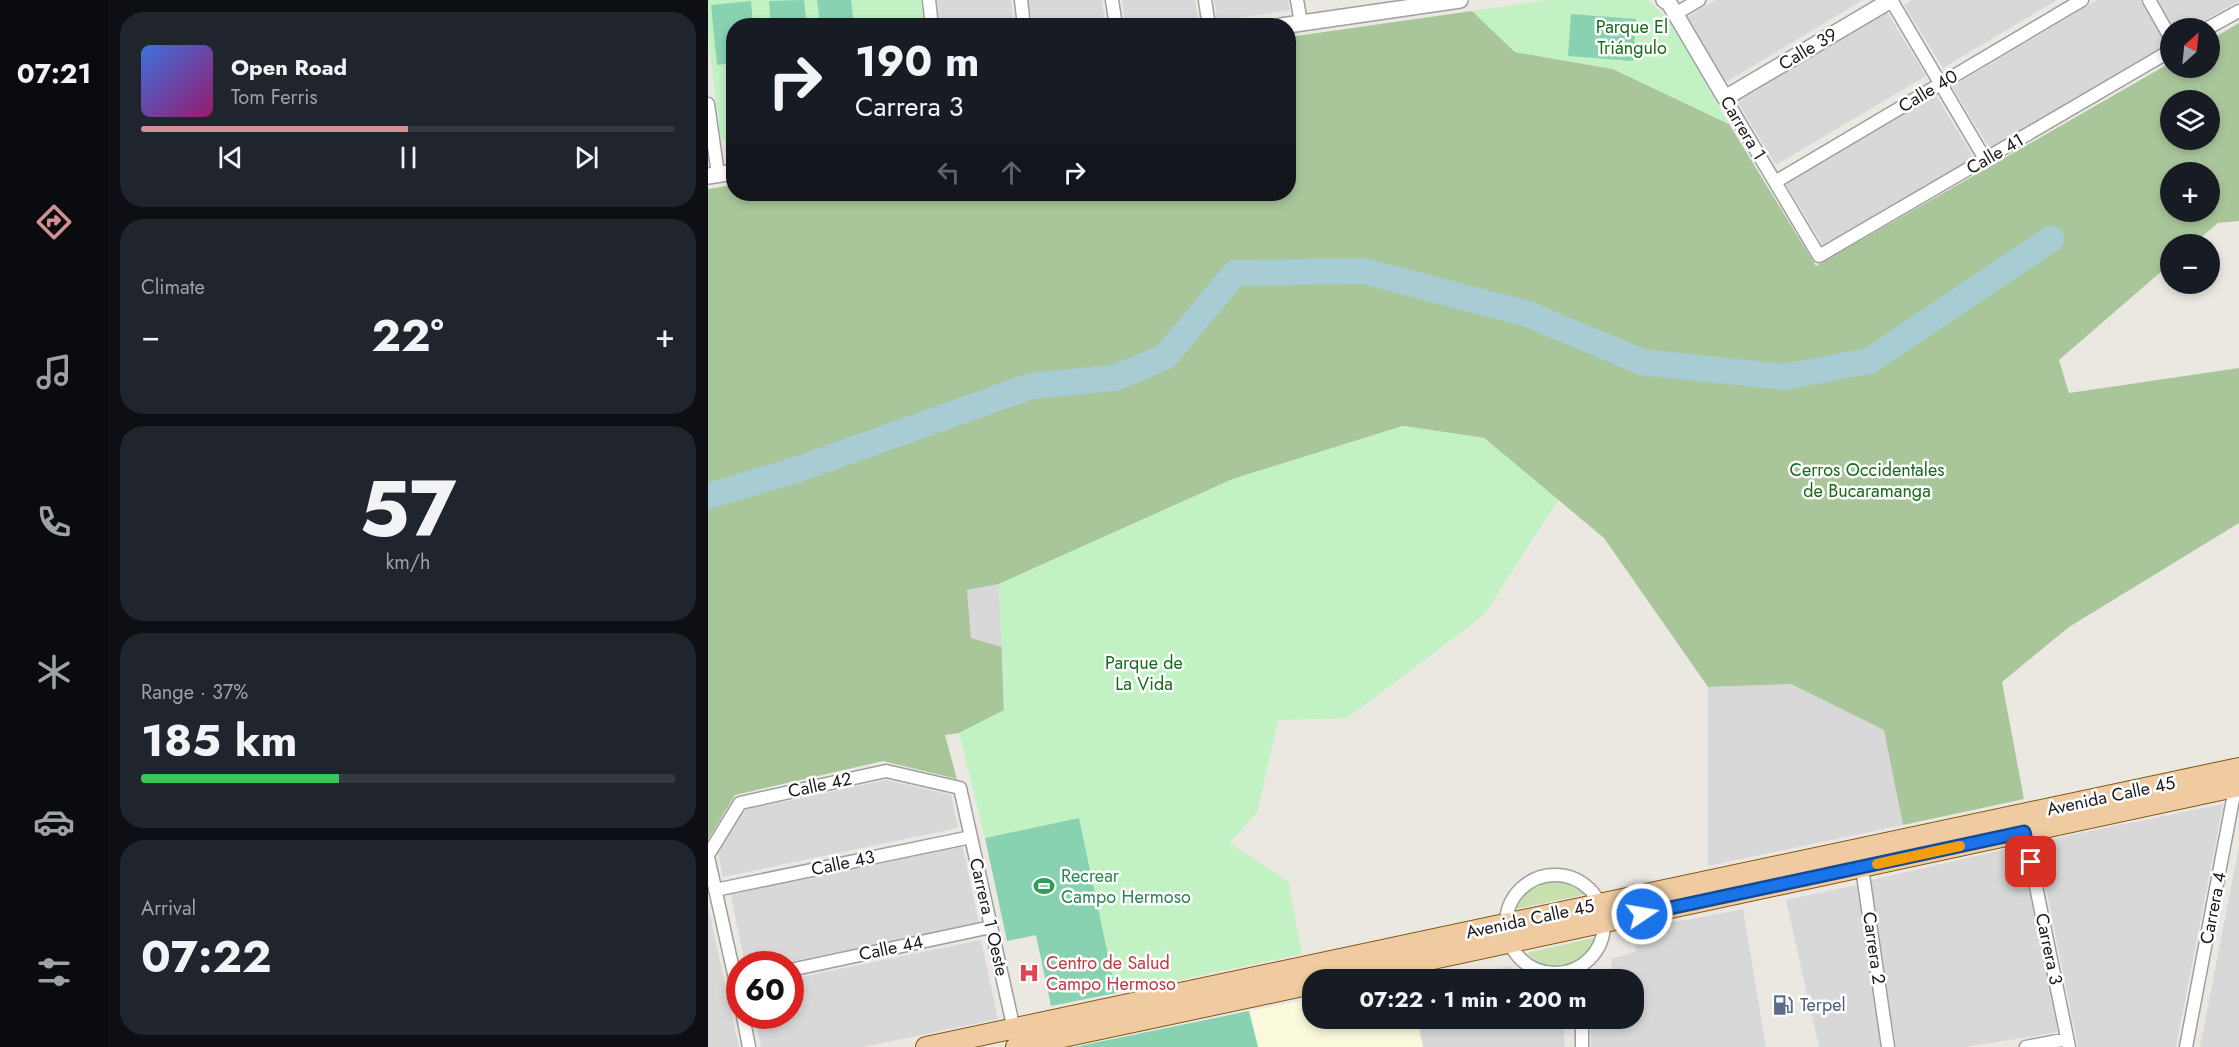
<!DOCTYPE html>
<html lang="en">
<head>
<meta charset="utf-8">
<style>
	body { margin:0; font-family:Jost,sans-serif; background:#20242c; color:#f1f3f6; height:100vh; display:flex; flex-direction:column; font-size:22px; white-space:nowrap }
	* { box-sizing:border-box; margin:0 }
	p { font-size:20px; color:#9ea1a6 }
	.icon { flex:none; width:33px; height:33px; fill:none; stroke:currentColor; stroke-width:2; stroke-linecap:round; stroke-linejoin:round }
	.map { position:relative; flex:1; overflow:hidden }
	.sheet { display:flex; flex-direction:column; gap:12px; padding:12px; background:#0d0f14; width:600px }
	.sheet>* { flex:none }
	.guide { position:absolute; left:18px; top:18px; width:570px; height:183px; border-radius:24px; box-shadow:0 3px 9px #0003; background:#171b24; color:#f1f3f6; overflow:hidden }
	.needle { width:39px; rotate:27deg }
	.fabs { position:absolute; left:1452px; top:18px; display:grid; gap:12px }
	.fabs a { display:grid; place-items:center; width:60px; height:60px; border-radius:50%; background:#171b24; box-shadow:0 3px 9px #0003; font-size:30px }
	.speed { position:absolute; left:18px; top:951px; display:flex; gap:12px; font-size:30px; font-weight:700; text-align:center }
	.speed>* { display:grid; place-content:center; width:78px; height:78px; border-radius:50%; background:#171b24; box-shadow:0 3px 9px #0003; line-height:1 }
	.speed .limit { border:9px solid #d22; background:#fff; color:#111 }
	.pin { position:absolute; display:grid; place-items:center; width:51px; height:51px; color:#fff; margin:-26px; border-radius:12px; box-shadow:0 3px 9px #0006 }
	.me { position:absolute; width:66px; margin:-33px; rotate:78deg; stroke-linejoin:round; filter:drop-shadow(0 0 4px #0008) }
	.turn { display:flex; align-items:center; gap:21px; height:126px; padding:0 30px; font-size:27px }
	.turn .icon { width:78px; height:78px; stroke-width:2.5 }
	.turn b { display:block; font-size:42px; line-height:51px }
	.lanes { display:flex; align-items:center; height:57px; padding:0 30px; background:#0003; justify-content:center; gap:30px; direction:ltr }
	.lanes .off { opacity:.35 }
	.big { font-size:45px; font-weight:700; line-height:1.1 }
	.sheet .tile { flex:1; display:flex; flex-direction:column; justify-content:center; gap:9px; min-width:0; padding:0 21px; border-radius:24px; background:#20242c }
	.sheet .dial { align-items:center; gap:0 }
	.dial b { font-size:78px; line-height:1 }
	.song { display:flex; align-items:center; gap:18px }
	.cover { width:72px; height:72px; border-radius:9px; background:linear-gradient(135deg,hsl(220 70% 55%),hsl(320 70% 35%)) }
	.played { height:6px; border-radius:3px; background:linear-gradient(90deg,#d39094 50%,#363941 50%) }
	.keys { display:flex; justify-content:space-around; direction:ltr }
	.heat { display:flex; justify-content:space-between; align-items:center; font-size:33px; direction:ltr }
	.charge { height:9px; border-radius:4px; background:linear-gradient(90deg,#34c759 37%,#363941 0) }
	.trip { position:absolute; left:594px; top:969px; width:342px; height:60px; border-radius:24px; background:#171b24; box-shadow:0 3px 9px #0003; font-weight:700; line-height:60px; text-align:center }
	main { display:flex; flex:1; min-height:0 }
	.tab-bar { display:flex; flex-direction:column; width:108px; justify-content:space-around; align-items:center; background:#090b0e; color:#9ea1a6 }
	.tab-bar .icon { width:42px; height:42px }
	.tab-bar .on { color:#d39094 }
	.tab-bar b { font-size:27px; color:#f1f3f6 }
	.map>svg:first-child { display:block }
</style>
</head>
<body>
<main>
<nav class="tab-bar">
<b>07:21</b>
<svg class="icon on" aria-label="directions" viewBox="0 0 24 24"><path d="M12 3l9 9-9 9-9-9zM9 14v-3h6M13 9l2 2-2 2"/></svg>
<svg class="icon" aria-label="music" viewBox="0 0 24 24"><path d="M9 18V5l10-2v13"/><circle cx="6" cy="18" r="3"/><circle cx="16" cy="16" r="3"/></svg>
<svg class="icon" aria-label="phone" viewBox="0 0 24 24"><path d="M5 4h4l2 5-3 2q2 4 5 5l2-3 5 2v4C11 20 4 13 5 4z"/></svg>
<svg class="icon" aria-label="climate" viewBox="0 0 24 24"><path d="M12 3v18M4 7l16 10M4 17L20 7"/></svg>
<svg class="icon" aria-label="car" viewBox="0 0 24 24"><path d="M5 17H2v-5l4-1 3-4h7l3 4 3 1v5h-3M9 17h6M6 11h13"/><circle cx="7" cy="17" r="2"/><circle cx="17" cy="17" r="2"/></svg>
<svg class="icon" aria-label="filters" viewBox="0 0 24 24"><path d="M4 7h16M4 17h16"/><circle cx="9" cy="7" r="2"/><circle cx="15" cy="17" r="2"/></svg>
</nav>
<section class="sheet">
<div class="tile">
<div class="song"><i class="cover"></i><div><b>Open Road</b><p>Tom Ferris</p></div></div>
<div class="played"></div>
<div class="keys"><svg class="icon" aria-label="previous" viewBox="0 0 24 24"><path d="M18 5L8 12l10 7zM5 5v14"/></svg><svg class="icon" aria-label="pause" viewBox="0 0 24 24"><path d="M8 5v14M16 5v14"/></svg><svg class="icon" aria-label="next" viewBox="0 0 24 24"><path d="M6 5l10 7-10 7zM19 5v14"/></svg></div>
</div>
<div class="tile"><p>Climate</p>
<div class="heat"><a>−</a><b class="big">22°</b><a>+</a></div>
</div>
<div class="tile dial"><b>57</b><p>km/h</p></div>
<div class="tile"><p>Range · 37%</p><b class="big">185 km</b><div class="charge"></div></div>
<div class="tile"><p>Arrival</p><b class="big">07:22</b></div>
</section>
<div class="map">
<svg width="1531" height="1047" viewBox="0 0 1531 1047">
	<rect width="100%" height="100%" fill="#ebe8e2"/>
	<path fill="#d9d8d8" d="M229,0H303L306,25H232Z
		M320,0H394L397,25H324Z
		M414,0H487L491,25H417Z
		M506,0H580L582,10L509,21Z
		M1008,0H1155L1018,82L979,17Z
		M1204,0H1349L1235,68L1196,5Z
		M1389,0H1432L1459,45L1283,150L1244,87Z
		M1447,0H1531V1L1483,28H1464Z
		M1179,12L1218,76L1068,165L1029,101Z
		M1227,94L1266,158L1116,247L1077,183Z
		M291,584L294,647L263,638L259,590Z
		M1083,684L1177,730L1195,825L1000,866V687Z
		M178,780L243,795L250,828L15,877L9,849L33,811Z
		M1515,804L1468,1047H1370L1329,842Z
		M254,844L271,923L71,964H37L22,892Z
		M1312,846L1350,1032L1258,1047H1188L1163,880Z
		M1531,846V1047H1492Z
		M1149,885L1173,1047H1111L1078,900Z
		M0,907L31,1047H0Z
		M1035,909L1058,1047H883V1019L926,1018V980L884,979V974L904,969L903,959L928,952L925,930Z
		M273,940L290,1019L155,1047H53L46,1016H82L83,979Z
		M802,966L822,979H740Z
		M709,1019H855L857,1047H715Z"/>
	<path fill="#faf9dc" d="M604,999V1018L709,1019L715,1047H550L541,1011Z"/>
	<path fill="#c8e0ad" d="M850,879L864,882L879,894L808,909C818,891 830,881 850,879Z
		M889,937C877,965 840,977 819,953Z"/>
	<path fill="#a9c69b" fill-rule="evenodd" d="M764,11L807,52L905,69L1021,124L1108,266L1462,63V68H1502V40L1531,23V221L1510,223L1485,244H1462V264L1351,360L1361,393L1531,368V523L1361,627L1294,682L1316,799L1195,825L1176,730L1083,684L1000,687L896,538L776,438L695,426L525,479L291,584L259,590L263,638L294,647L296,711L251,733L237,735L249,779L175,761L27,795L0,840V189L25,185L26,194H580L581,37ZM1462,100H1502V140H1462ZM1462,172H1502V212H1462Z"/>
	<path fill="#c2f1c4" d="M0,0H213L217,25L26,26L25,149L21,148L12,135L0,36Z
		M839,0H940L960,19L1021,124L905,69L807,52L764,11Z
		M695,426L776,438L850,500L776,615L639,718L570,720L549,813L521,843L580,881L594,954L408,993L371,818L277,838L251,733L296,710L291,584L525,479Z"/>
	<path fill="#88d2b2" d="M96,0L99,25H63L61,1Z
		M109,0H143L146,25H112Z
		M43,1L45,25L26,26L25,63L9,65L3,5Z
		M863,14L928,19L925,61L860,56Z
		M371,818L408,993L343,1006L328,935L299,941L277,838Z
		M541,1011L550,1047H366Z"/>
	<g fill="none" stroke-linecap="round" stroke-linejoin="round">
		<path stroke="#a7ccd4" stroke-width="26" d="M0,496L88,470L323,386L406,378L457,357L527,273L655,271L820,314L934,362L1075,377L1161,361L1343,239"/>
		<g stroke="#9f9f9f" stroke-width="15">
			<path id="minor" d="M221,0L224,26
				M313,0L316,26
				M404,0L408,26
				M497,0L501,26
				M589,0L593,23
				M1183,0L1277,159
				M1441,0L1462,37
				M967,14L991,0
				M1500,28L1531,11
				M1017,98L1111,256L1462,51
				M0,104L10,174
				M1067,182L1374,0
				M1316,828L1361,1047
				M0,855L32,803L178,771L252,788L307,1034
				M0,857L32,1001
				M1153,861L1180,1047
				M798 924a49 49 0 1 1 98 0a49 49 0 1 1-98 0Z
				M7,890L263,837
				M82,970L283,927
				M35,1016L41,1047
				M874,1047V1018
				M1318,1047L1359,1039
				M1478,1047L1528,783"/>
		</g>
		<g stroke="#9f9f9f" stroke-width="18">
			<path id="tertiary" d="M956,0L961,3L1017,98L1183,0
				M573,26L752,0
				M0,176L26,172"/>
		</g>
		<g stroke="#815711" stroke-width="22">
			<path id="primary" d="M627,980L1531,786
				M218,1047L1531,768
				M308,1047L604,984"/>
		</g>
		<use href="#minor" stroke="#fff" stroke-width="12"/>
		<use href="#tertiary" stroke="#fff" stroke-width="15"/>
		<use href="#primary" stroke="#f0cba2" stroke-width="20"/>
	</g>
	<g fill="none" stroke-linecap="round" stroke-linejoin="round">
		<g stroke="#114b97" stroke-width="15">
			<path id="route" d="M934,914L1316,832L1323,862"/>
		</g>
		<use href="#route" stroke="#1a73e8" stroke-width="10"/>
		<path stroke="#f59e0b" stroke-width="10" d="M1169,864L1252,846"/>
	</g>
	<defs>
		<g id="stadium-bare" transform="scale(1.62)"><path d="M0-5a6.5 5 0 1 0 0 10a6.5 5 0 1 0 0-10ZM-3.5-1.8h7v3.6h-7Z" fill="#2e9e5b" stroke="#fff" stroke-width="2.5" paint-order="stroke"/></g>
		<g id="hospital-bare" transform="scale(1.62)"><path d="M-5-5h3v3.5h4V-5h3V5h-3V1.5h-4V5h-3Z" fill="#e0444e" stroke="#fff" stroke-width="2.5" paint-order="stroke"/></g>
		<g id="fuel-bare" transform="scale(1.62)"><path d="M-5.5-6h7V0h2V4h1.3V-2.5L3-4.5l.8-.8L6-3V5H2.5V1h-1V6h-7ZM-4.2-4.7v3.2H.2V-4.7Z" fill="#5c6f8a" stroke="#fff" stroke-width="2.5" paint-order="stroke"/></g>
	</defs>
	<g fill-rule="evenodd">
		<use href="#stadium-bare" x="336" y="886"/>
		<use href="#hospital-bare" x="321" y="973"/>
		<use href="#fuel-bare" x="1075" y="1005"/>
	</g>
	<g text-anchor="middle" stroke-width="5" stroke-linejoin="round" paint-order="stroke">
		<g font-size="18" fill="#186a1b" stroke="#fff">
			<text x="924" y="33">Parque El<tspan x="924" dy="21">Triángulo</tspan></text>
			<text x="1159" y="476">Cerros Occidentales<tspan x="1159" dy="21">de Bucaramanga</tspan></text>
			<text x="436" y="669">Parque de<tspan x="436" dy="21">La Vida</tspan></text>
		</g>
		<g font-size="18" fill="#1b1b1b" stroke="#fff">
			<text transform="translate(1100 49) rotate(-31)" y="6">Calle 39</text>
			<text transform="translate(1220 91) rotate(-31)" y="6">Calle 40</text>
			<text transform="translate(1035 128) rotate(59)" y="6">Carrera 1</text>
			<text transform="translate(1287 154) rotate(-30)" y="6">Calle 41</text>
			<text transform="translate(112 785) rotate(-12)" y="6">Calle 42</text>
			<text transform="translate(1403 796) rotate(-12)" y="6">Avenida Calle 45</text>
			<text transform="translate(135 863) rotate(-12)" y="6">Calle 43</text>
			<text transform="translate(1505 908) rotate(-79)" y="6">Carrera 4</text>
			<text transform="translate(281 917) rotate(77)" y="6">Carrera 1 Oeste</text>
			<text transform="translate(822 919) rotate(-12)" y="6">Avenida Calle 45</text>
			<text transform="translate(183 948) rotate(-12)" y="6">Calle 44</text>
			<text transform="translate(1166 948) rotate(82)" y="6">Carrera 2</text>
			<text transform="translate(1341 949) rotate(78)" y="6">Carrera 3</text>
		</g>
		<g font-size="18" fill="#27864d" stroke="#fff" text-anchor="start">
			<text x="353" y="882">Recrear<tspan x="353" dy="21">Campo Hermoso</tspan></text>
		</g>
		<g font-size="18" fill="#be3a42" stroke="#fff" text-anchor="start">
			<text x="338" y="969">Centro de Salud<tspan x="338" dy="21">Campo Hermoso</tspan></text>
		</g>
		<g font-size="18" fill="#4e5e75" stroke="#fff" text-anchor="start">
			<text x="1092" y="1011">Terpel</text>
		</g>
	</g>
</svg>
<div class="fabs">
<a><svg class="needle" viewBox="-14 -14 28 28"><path d="M0-13l5 13h-10z" fill="#e53935"/><path d="M0 13l5-13h-10z" fill="#9ea1a6"/></svg></a>
<a><svg class="icon" aria-label="layers" viewBox="0 0 24 24"><path d="M12 4l9 5-9 5-9-5zM3 14l9 5 9-5"/></svg></a>
<a>+</a>
<a>−</a>
</div>
<div class="speed"><div class="limit">60</div></div>
<div class="pin" style="left:1323px;top:862px;background:#d93025"><svg class="icon" aria-label="arrive" viewBox="0 0 24 24"><path d="M6 21V4h12l-3 4 3 4H6"/></svg></div>
<svg class="me" style="left:934px;top:914px" viewBox="-20 -20 40 40"><circle r="17" fill="#1a73e8" stroke="#fff" stroke-width="3"/><path d="M0-11L8 9 0 5-8 9z" fill="#fff"/></svg>
<div class="trip">07:22 · 1 min · 200 m</div>
<div class="guide">
<div class="turn"><svg class="icon" aria-label="right" viewBox="0 0 24 24"><path d="M7 20v-9h11M14 6l5 5-5 5"/></svg><div><b>190 m</b>Carrera 3</div></div>
<div class="lanes"><svg class="icon off" aria-label="left" viewBox="0 0 24 24"><path d="M17 20v-9H6M10 6l-5 5 5 5"/></svg><svg class="icon off" aria-label="ahead" viewBox="0 0 24 24"><path d="M12 20V5M6 11l6-6 6 6"/></svg><svg class="icon" aria-label="right" viewBox="0 0 24 24"><path d="M7 20v-9h11M14 6l5 5-5 5"/></svg></div>
</div>
</div>
</main>
</body>
</html>
